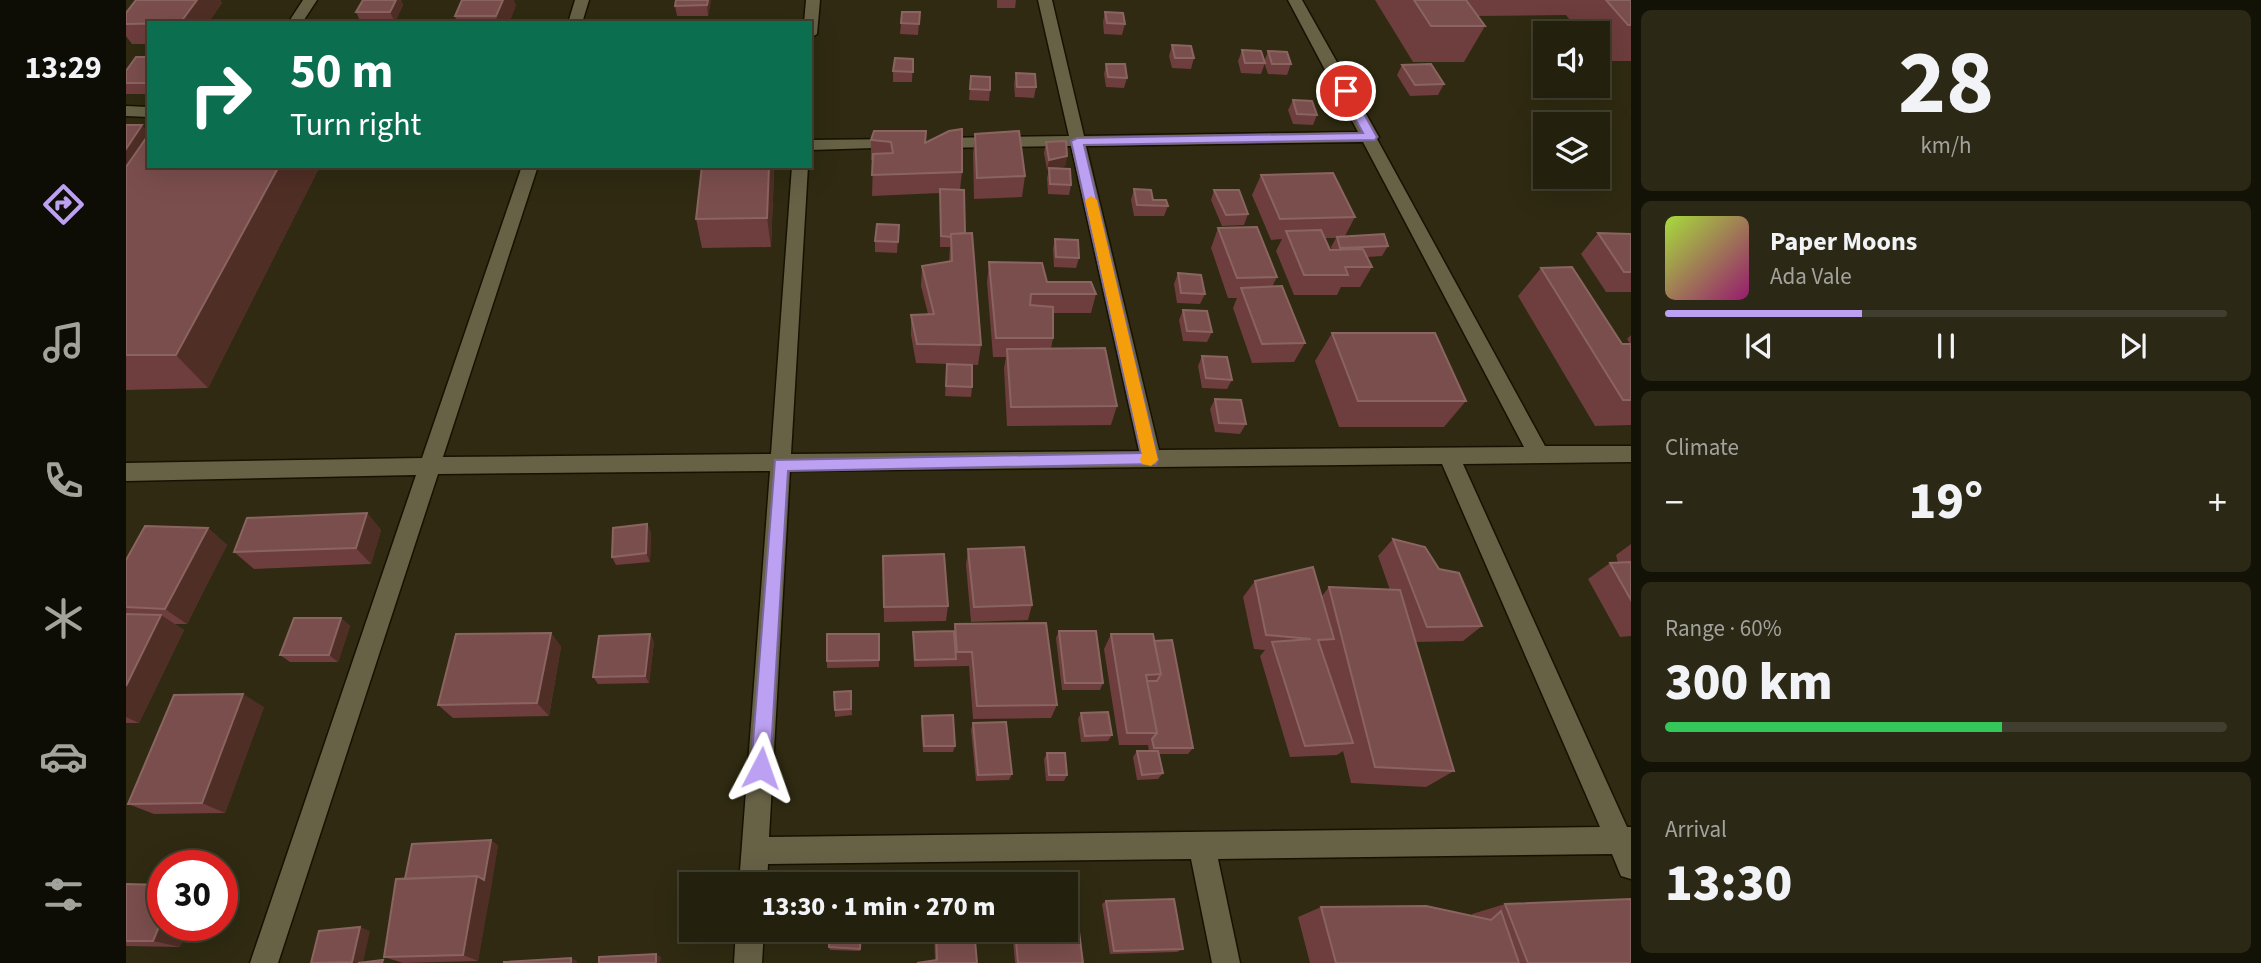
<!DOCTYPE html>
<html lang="en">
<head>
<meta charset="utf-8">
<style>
	body { margin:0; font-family:"Source Sans 3",sans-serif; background:#2b2816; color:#f1f3f6; height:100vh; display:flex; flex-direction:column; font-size:26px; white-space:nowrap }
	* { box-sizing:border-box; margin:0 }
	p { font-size:23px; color:#a3a39d }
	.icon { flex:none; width:38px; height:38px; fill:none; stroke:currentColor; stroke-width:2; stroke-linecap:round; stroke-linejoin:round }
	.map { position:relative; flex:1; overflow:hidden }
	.details { display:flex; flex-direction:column; gap:10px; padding:10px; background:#131207; width:630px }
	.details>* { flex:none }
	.top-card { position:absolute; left:21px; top:21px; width:665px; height:147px; border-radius:0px; box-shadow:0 7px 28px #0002,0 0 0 2px #403e2e; background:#0b6e4f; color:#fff; overflow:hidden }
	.buttons { position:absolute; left:1407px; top:21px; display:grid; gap:14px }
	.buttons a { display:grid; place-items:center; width:77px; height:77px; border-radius:0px; background:#23200d; box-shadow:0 7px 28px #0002,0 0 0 2px #403e2e; font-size:35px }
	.speed { position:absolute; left:21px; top:850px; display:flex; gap:14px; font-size:35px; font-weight:700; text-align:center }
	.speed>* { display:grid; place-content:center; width:91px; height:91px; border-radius:50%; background:#23200d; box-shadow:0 7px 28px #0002,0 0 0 2px #403e2e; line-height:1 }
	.speed .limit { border:10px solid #d22; background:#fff; color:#111 }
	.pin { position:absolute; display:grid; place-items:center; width:60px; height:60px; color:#fff; margin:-30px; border:4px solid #fff; border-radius:50%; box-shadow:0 2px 7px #0007 }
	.me { position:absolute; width:77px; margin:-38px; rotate:4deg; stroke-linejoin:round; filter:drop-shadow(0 0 5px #0008) }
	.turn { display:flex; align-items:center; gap:24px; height:147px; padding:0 28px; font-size:32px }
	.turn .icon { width:91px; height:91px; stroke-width:2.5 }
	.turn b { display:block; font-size:49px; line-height:60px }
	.big { font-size:52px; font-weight:800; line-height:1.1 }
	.details .widget { flex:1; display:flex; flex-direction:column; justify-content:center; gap:10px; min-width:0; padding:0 24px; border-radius:10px; background:#2b2816 }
	.details .dial { align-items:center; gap:0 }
	.dial b { font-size:91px; line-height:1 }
	.song { display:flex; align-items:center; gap:21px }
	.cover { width:84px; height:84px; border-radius:10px; background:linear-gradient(135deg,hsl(80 70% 55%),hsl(320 70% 35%)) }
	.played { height:7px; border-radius:4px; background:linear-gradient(90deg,#bca0f2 35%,#403e2e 35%) }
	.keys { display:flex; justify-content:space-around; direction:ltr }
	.heat { display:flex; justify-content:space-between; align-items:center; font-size:38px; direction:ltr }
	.charge { height:10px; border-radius:5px; background:linear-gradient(90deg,#34c759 60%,#403e2e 0) }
	.trip { position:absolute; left:553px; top:872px; width:399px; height:70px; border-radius:0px; background:#23200d; box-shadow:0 7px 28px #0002,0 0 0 2px #403e2e; font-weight:800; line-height:70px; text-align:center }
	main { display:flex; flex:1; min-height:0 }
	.tabs { display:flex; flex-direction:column; width:126px; justify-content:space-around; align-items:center; background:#0e0d05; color:#a3a39d }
	.tabs .icon { width:49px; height:49px }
	.tabs .selected { color:#bca0f2 }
	.tabs b { font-size:32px; color:#f1f3f6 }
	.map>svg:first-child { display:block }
</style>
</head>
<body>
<main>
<nav class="tabs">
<b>13:29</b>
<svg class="icon selected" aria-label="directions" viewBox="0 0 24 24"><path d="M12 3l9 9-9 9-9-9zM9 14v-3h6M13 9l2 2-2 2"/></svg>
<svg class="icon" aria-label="music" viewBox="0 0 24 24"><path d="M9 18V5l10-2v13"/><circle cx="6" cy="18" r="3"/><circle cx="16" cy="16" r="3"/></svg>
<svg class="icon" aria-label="phone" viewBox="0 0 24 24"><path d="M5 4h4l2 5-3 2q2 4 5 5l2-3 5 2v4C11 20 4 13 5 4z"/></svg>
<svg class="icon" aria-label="climate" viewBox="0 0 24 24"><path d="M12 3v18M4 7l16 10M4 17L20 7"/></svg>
<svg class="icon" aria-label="car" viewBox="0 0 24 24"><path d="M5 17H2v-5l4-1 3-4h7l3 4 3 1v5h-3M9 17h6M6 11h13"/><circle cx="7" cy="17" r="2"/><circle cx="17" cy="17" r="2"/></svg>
<svg class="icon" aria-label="filters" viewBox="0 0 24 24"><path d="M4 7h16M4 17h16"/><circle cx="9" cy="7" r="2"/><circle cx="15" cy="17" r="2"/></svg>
</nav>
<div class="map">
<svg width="1505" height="963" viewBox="0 0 1505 963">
	<rect width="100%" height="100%" fill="#2f2a11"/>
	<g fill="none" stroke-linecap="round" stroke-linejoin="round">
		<g stroke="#171200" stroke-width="3">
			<path id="minor" d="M177,0H191L176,23H162Z
				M449,0H463L456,23H442Z
				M680,0H694L691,34L684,38V23H678Z
				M912,0H926L958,136L1232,132L1162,0H1176L1253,137L1251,139L1419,446H1505V462L1337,464L1501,827H1505V879L1495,876L1486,854L1092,859L1114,963H1086L1065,859L642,864L641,884H613L644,471L312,474L152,963H124L290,475L0,481V463L296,458L396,166H412L317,457L645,454L666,166H682L665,454L1013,451L945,146L810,148L802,143L810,138L943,136ZM1237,142L1398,447L1033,450L960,146ZM1316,464L1474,827L643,837L664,471Z
				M0,106L23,107V117L0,116Z
				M774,139L782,144L780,147L684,150V140Z
				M610,929H638L636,963H608Z"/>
		</g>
		<use href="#minor" fill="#676146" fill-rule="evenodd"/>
	</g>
	<path fill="#6e3d3d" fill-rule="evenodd" d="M10,0H94L96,3L82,23H23V44H6L0,36V13Z
		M237,0H275L277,5L269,22L235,23L230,12Z
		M585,0L582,16H551L549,6Z
		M871,0H890L889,8H871Z
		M1249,0H1505V61H1477L1472,55V33H1454L1440,15L1351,16L1359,26L1338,62H1287Z
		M390,5L383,23H331L329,16Z
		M794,12L792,35L774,34L775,23Z
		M979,12L999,24L996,35L978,34L977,22Z
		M1046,45L1068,58L1065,69L1046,68L1043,56Z
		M1116,50L1139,63L1135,74L1115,73L1112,61Z
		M1142,51L1165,64L1161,75L1142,74L1138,62Z
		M23,57V94H0V71Z
		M787,59L786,82H767V71Z
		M980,64L1001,78L998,88L980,87L978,74Z
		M1276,65L1318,84L1312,95L1284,96L1271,75Z
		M890,73L910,87L908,98L889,97L888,84Z
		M845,76L864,90L863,101L843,100Z
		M1167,100L1191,115L1187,125L1167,124L1162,110Z
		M0,125L23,166H194L82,388L0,390Z
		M849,134L899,176L896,197L848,199L847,154Z
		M745,140L800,143L836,172L834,190L839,233L855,345L852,365L831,364L846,387L845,397L819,396L821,364L790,363L785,335V315L802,314L795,286L796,266L823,262L824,247H814V193L746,196L747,160H745Z
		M920,142L941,156L939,166L931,168L945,185L943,195L922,194L921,178L923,170H921L918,153Z
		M576,166H647L648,173L645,247L576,248L570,219Z
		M1135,175L1229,217L1219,236L1262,246L1256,256L1241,257L1246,267L1234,287H1215L1211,295H1168L1150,251L1156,239L1145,240L1126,195ZM1199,238H1210L1205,247L1206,250H1204Z
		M1008,189L1042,206L1038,216H1008L1005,200Z
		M1088,190L1122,214L1118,225L1096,226L1085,200Z
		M773,225L771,253L749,252V241Z
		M1092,228L1151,277L1146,287L1179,343L1168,362L1126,363L1107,308L1111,298H1102L1085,248Z
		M1472,233L1505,234V292H1480L1455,254Z
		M929,239L953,258L950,268L928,267L927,249Z
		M863,262L921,282L970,294L965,313H927V338L925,349L991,406L985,425L881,426L878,368L880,357H867L861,282Z
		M1415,268L1496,344H1504L1501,339L1505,335V425L1469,426L1392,296Z
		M1052,273L1079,294L1074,304L1051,303L1048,284Z
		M1057,310L1086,332L1081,342L1057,341L1053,320Z
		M1206,333L1340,401L1318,427H1213L1189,361Z
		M1076,356L1106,380L1101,389L1076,388L1072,366Z
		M1089,399L1120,424L1114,434L1089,432L1084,409Z
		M241,513L255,530L245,564L128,569L108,552Z
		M521,524L525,533L524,562L490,565L486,557Z
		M82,528L101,545L61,624H49L58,630L13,723H0V560Z
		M1267,539L1313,569L1356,626L1337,641L1289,642L1328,771L1300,787L1225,783L1217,751L1211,755L1164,757L1134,656L1139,650L1128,649L1117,597L1129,581L1196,596L1203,587L1264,590L1252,556Z
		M1505,544V636L1494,637L1462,579L1484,563H1492L1490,555Z
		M842,549L906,605L902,620L845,622L840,565Z
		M757,556L822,606L820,621L758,622Z
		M215,618L224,626L212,662H164L154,655Z
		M829,624L931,705L925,718L847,719L843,666L788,667L787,632L828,631Z
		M933,631L977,683L974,690H936L930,638Z
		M425,633L435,647L423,716L327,718L312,705Z
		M524,634L528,642L523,683L472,684L467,677Z
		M753,634V667L701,668V661Z
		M985,634L1028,641L1067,748L1062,754H1033L1037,773L1032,779L1011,780L1007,757L1011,751H1023L1022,745H993L978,649Z
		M725,691L726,715L709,717V710Z
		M138,707L99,813L28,814L2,804Z
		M955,713L986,735L982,741L955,742L952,719Z
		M796,716L829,746L827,752H797L795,723Z
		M847,723L886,774L883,780L850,781L845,730Z
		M921,753L941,775L938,781H920L918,759Z
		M372,845L352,961L277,963L258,957L279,879Z
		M0,884L54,947L0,946Z
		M980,901L1057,949L1051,952L984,954L976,904Z
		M1379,904L1505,963H1184L1172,917L1195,907L1347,916L1346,914Z
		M735,929L734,951L704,950L703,947Z
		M808,929H848L809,961Z
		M886,929H940L957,963H889Z"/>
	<path fill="#4f2e25" d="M71,0H94L96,3L82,23H54Z
		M270,0H275L277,5L269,22L264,12Z
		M377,0H388L390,5L383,23H372L370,16Z
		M582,0H585L582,16L581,5Z
		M16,125L23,134L0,195V149Z
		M941,156L939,166L921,170L923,160Z
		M153,166H194L82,388L50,355Z
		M643,166H647L648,173L645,247L641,218Z
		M241,513L255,530L245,564L230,548Z
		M521,524L525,533L524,562L520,553Z
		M82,528L101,545L61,624L39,609Z
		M35,615L58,630L13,723L0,717V686Z
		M215,618L224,626L212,662L203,655Z
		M425,633L435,647L423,716L411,703Z
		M524,634L528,642L523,683L519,676Z
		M117,694L138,707L99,813L76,803Z
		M365,840L372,845L366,884L358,880Z
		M351,876L366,884L352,961L337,955Z
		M37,917V926H63L54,947L27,941Z
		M234,927L244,931L237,963H230L226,962Z
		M530,954L535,957L534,963H530Z
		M445,958L451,961V963H445Z"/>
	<path fill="#7a4e4c" stroke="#8a6460" stroke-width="2" d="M10,0H71L54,23L0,24V13Z
		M237,0H270L264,12H230Z
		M336,0H377L370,16H329Z
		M550,0H582L581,5L549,6Z
		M1288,0H1340L1359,26H1305Z
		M1480,0H1505V25H1502Z
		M776,12H794L793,24L775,23Z
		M979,12L997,13L999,24L981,23Z
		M1046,45L1065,46L1068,58H1049Z
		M1116,50L1135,51L1139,63H1119Z
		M1142,51L1161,52L1165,64H1146Z
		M10,57H23V83H0V71Z
		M769,58L787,59V72L767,71Z
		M980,64H999L1001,78L982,77Z
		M1305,64L1318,84L1289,85L1276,65Z
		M890,73L909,74L910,87H891Z
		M845,76L864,77V90L844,89Z
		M1167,100L1186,101L1191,115L1171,114Z
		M0,125H16L0,149Z
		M836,129V172L746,175L747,154L767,153L765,142L745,140L748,131H800L799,143L823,131Z
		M893,131L899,176L851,178L849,134Z
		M23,134V166H153L50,355H0V167Z
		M940,141L941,156L923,160L920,142Z
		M576,166H643L641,218L570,219Z
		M923,168L944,169L945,185L924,184Z
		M1207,173L1229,217L1154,219L1135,175Z
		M814,189L838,190L839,233L825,234V237L815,236Z
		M1008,189L1025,190L1027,200H1040L1042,206L1011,205Z
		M1088,190H1113L1122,214L1100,215Z
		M751,224L773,225L772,242L749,241Z
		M1131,227L1151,277L1111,278L1092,228Z
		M1195,230L1204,250L1237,249L1246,267H1219L1222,275H1178L1160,231Z
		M846,233L855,345L791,344L785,315L808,314L796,266L826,261L825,234Z
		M1472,233L1505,234V272H1498Z
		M1258,234L1262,246L1214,248L1211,237Z
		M929,239L952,240L953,258L930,257Z
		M863,262L916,263L921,282H965L970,294H905L904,305L927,307V338H870Z
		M1446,267L1496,344H1505V400H1497L1415,268Z
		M1052,273L1075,275L1079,294L1055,293Z
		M1156,286L1179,343L1136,344L1115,288Z
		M1057,310L1081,311L1086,332L1061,331Z
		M1206,333H1309L1340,401H1232Z
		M979,348L991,406L885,407L881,349Z
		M1076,356L1101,357L1106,380L1080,378Z
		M821,364L846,365V387L820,386Z
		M1089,399L1115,400L1120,424L1093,423Z
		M241,513L230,548L108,552L121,518Z
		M521,524L520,553L486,557L487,528Z
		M19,526L82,528L39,609L0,607V560Z
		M1267,539L1299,547L1313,569L1333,573L1356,626L1301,627Z
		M898,547L906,605L848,607L842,549Z
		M818,554L822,606L758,607L757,556Z
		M1505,562V600L1484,563Z
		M1187,567L1208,639L1192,640L1227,743L1179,746L1146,642L1185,639L1140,635L1129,581Z
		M1203,587L1274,590L1328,771L1249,767Z
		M0,614L35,615L0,686Z
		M168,618H215L203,655H154Z
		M920,623L931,705L851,706L846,652H831L829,624Z
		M828,631L830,659L789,660L787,632Z
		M933,631H970L977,683H939Z
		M425,633L411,703L312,705L330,634Z
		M524,634L519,676L467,677L473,636Z
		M701,634H753V660L701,661Z
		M985,634H1027L1035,674L1020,675L1031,733H1001Z
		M1046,640L1067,748H1028L1026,739L1031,733L1021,681H1031L1035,674L1028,641Z
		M725,691V709L709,710L708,692Z
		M117,694L76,803L2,804L48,695Z
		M982,712L986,735L959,736L955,713Z
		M827,715L829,746H798L796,716Z
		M880,722L886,774L852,775L847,723Z
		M1011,751H1032L1037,773L1016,775Z
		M921,753H939L941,775H923Z
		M365,840L358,880L351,876L279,879L286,844Z
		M351,876L337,955L258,957L270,879Z
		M0,884L37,885V917L27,941H0Z
		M1048,899L1057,949L988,951L980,901Z
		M1505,899V963H1402L1379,904Z
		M940,900H949L957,963H892L889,929H940Z
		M1300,906L1365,920L1375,911L1393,963H1210L1195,907Z
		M234,927L226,962L185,963L193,931Z
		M704,929H735L734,949L703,947Z
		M810,929H848L851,963H791L811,960Z
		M530,954V963H473V957Z
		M445,958V963H378V962Z
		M257,960L256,963H232Z"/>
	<path fill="#bca0f2" stroke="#7a689d" stroke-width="2" d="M1220,88L1225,91L1251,137L1249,140L958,145L1032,460L1030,464L662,471L644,768L642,775L635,778L628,775L625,768L649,460L1015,453L945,141L951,138L1237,133L1214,91Z"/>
	<path fill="#f59e0b" d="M965,196L971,200L1032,460L1025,466L1016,464L1014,460L1016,455L959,200Z"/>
</svg>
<div class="buttons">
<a><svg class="icon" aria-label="sound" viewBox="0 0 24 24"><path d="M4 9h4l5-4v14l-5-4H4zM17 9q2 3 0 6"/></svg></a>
<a><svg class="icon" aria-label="layers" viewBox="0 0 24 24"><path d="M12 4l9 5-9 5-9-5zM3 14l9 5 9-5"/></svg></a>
</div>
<div class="speed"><div class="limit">30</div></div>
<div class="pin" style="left:1220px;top:91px;background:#d93025"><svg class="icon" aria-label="arrive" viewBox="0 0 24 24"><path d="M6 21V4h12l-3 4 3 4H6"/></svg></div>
<svg class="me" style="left:635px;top:768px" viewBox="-20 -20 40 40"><path d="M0-17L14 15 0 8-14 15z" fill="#bca0f2" stroke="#fff" stroke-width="4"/></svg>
<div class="trip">13:30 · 1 min · 270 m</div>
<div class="top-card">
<div class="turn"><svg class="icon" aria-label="right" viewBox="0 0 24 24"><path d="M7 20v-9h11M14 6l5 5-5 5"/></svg><div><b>50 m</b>Turn right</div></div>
</div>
</div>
<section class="details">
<div class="widget dial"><b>28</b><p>km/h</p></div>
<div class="widget">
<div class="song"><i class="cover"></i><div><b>Paper Moons</b><p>Ada Vale</p></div></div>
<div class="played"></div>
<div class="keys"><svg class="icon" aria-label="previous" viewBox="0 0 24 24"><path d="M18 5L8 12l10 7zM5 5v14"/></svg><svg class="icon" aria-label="pause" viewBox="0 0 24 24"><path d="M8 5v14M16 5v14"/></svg><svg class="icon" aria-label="next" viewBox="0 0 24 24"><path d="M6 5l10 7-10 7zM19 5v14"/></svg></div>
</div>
<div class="widget"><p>Climate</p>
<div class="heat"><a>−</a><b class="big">19°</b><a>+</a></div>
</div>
<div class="widget"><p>Range · 60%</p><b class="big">300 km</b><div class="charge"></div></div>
<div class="widget"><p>Arrival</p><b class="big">13:30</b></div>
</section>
</main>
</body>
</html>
